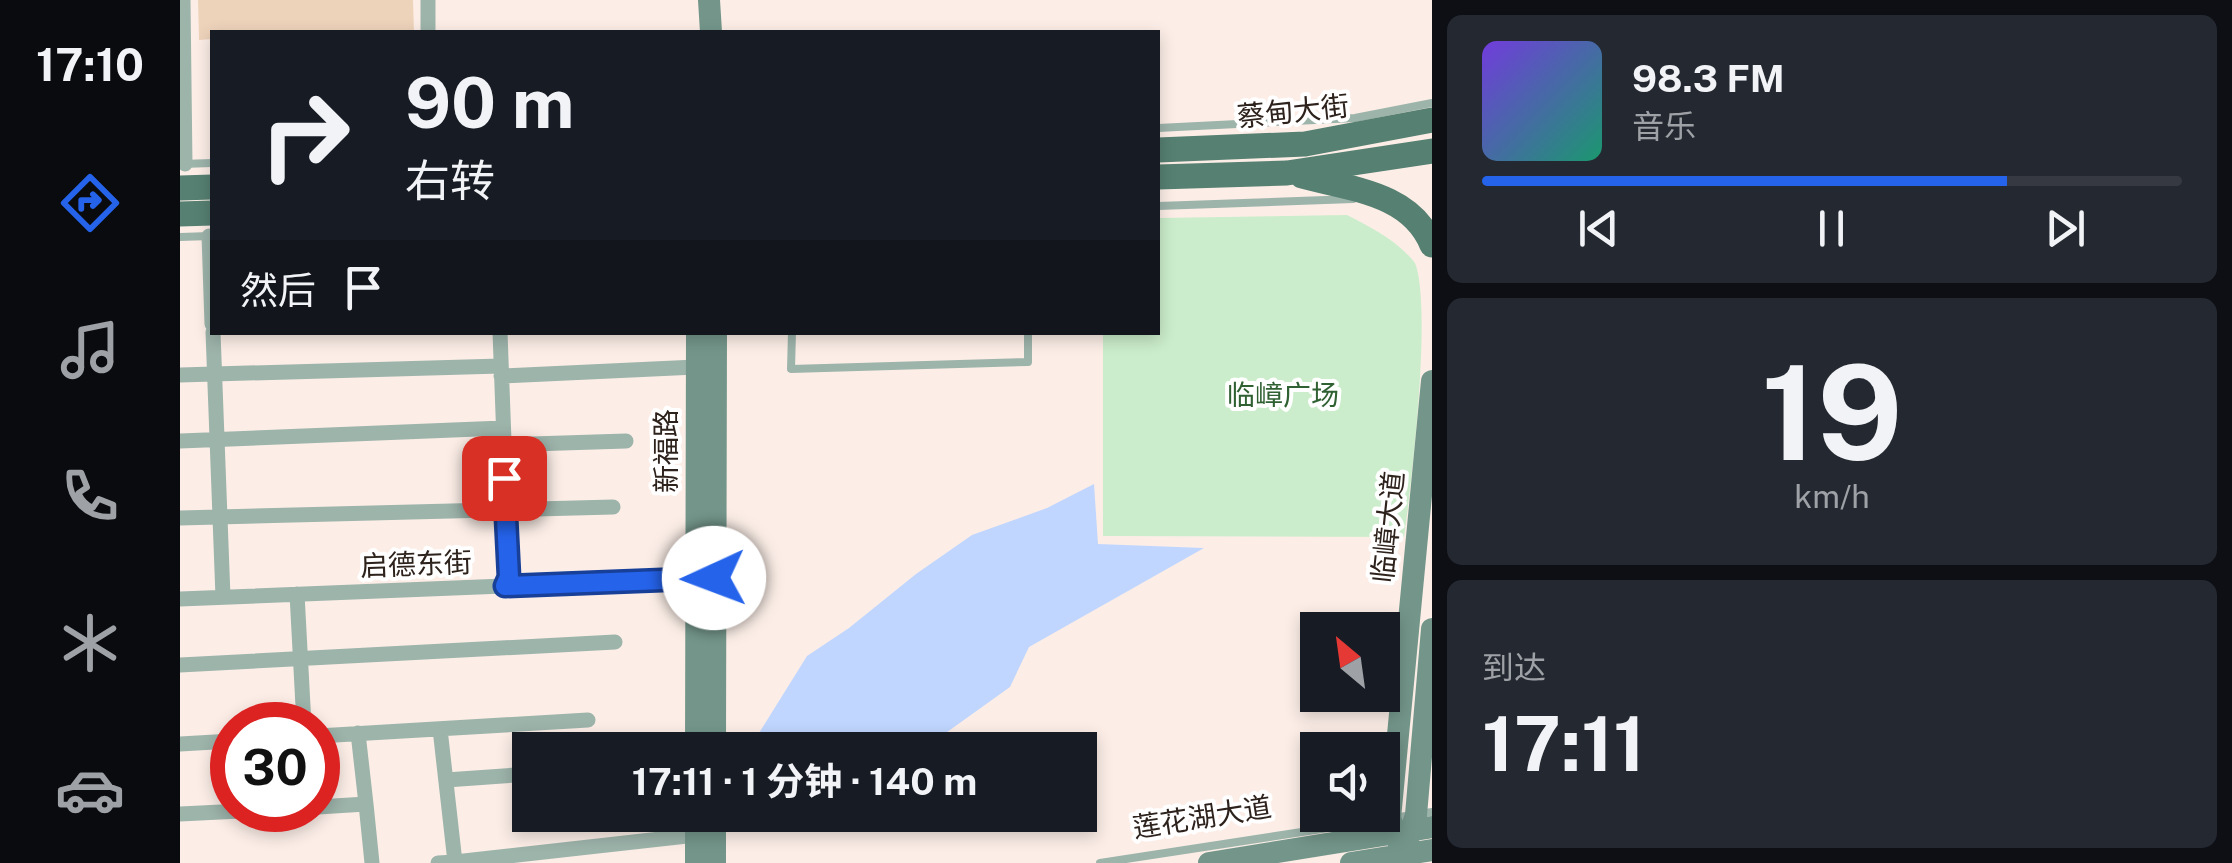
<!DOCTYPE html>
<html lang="zh">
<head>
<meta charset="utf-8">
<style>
	body { margin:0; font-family:"Public Sans","Noto Sans SC",sans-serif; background:#242831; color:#f1f3f6; height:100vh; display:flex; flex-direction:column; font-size:38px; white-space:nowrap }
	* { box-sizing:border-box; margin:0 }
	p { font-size:32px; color:#9ea1a6 }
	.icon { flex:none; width:55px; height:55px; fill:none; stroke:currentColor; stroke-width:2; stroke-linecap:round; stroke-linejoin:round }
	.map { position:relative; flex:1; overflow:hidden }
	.sheet { display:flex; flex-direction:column; gap:15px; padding:15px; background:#0d0f14; width:800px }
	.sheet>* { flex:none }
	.guide { position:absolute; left:30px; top:30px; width:950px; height:305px; border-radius:0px; box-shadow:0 5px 15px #0003; background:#171b24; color:#f1f3f6; overflow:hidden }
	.needle { width:65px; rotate:331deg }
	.fabs { position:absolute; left:1120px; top:612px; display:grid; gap:20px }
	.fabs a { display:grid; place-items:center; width:100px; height:100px; border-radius:0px; background:#171b24; box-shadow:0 5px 15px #0003; font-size:50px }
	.speed { position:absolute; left:30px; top:702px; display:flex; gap:20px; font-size:50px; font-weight:700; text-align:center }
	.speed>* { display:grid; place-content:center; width:130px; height:130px; border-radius:50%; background:#171b24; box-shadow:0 5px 15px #0003; line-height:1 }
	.speed .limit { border:15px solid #d22; background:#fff; color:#111 }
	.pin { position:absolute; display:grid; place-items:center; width:85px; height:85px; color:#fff; margin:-42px; border-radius:20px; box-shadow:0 5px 15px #0006 }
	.me { position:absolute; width:110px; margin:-55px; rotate:268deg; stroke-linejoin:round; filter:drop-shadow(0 0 8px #0008) }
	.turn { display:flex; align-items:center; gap:35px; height:210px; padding:0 30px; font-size:45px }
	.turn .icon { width:130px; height:130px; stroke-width:2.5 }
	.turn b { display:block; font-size:70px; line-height:85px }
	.then { display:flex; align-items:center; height:95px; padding:0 30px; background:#0003; gap:20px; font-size:38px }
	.big { font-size:75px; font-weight:700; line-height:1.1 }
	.sheet .widget { flex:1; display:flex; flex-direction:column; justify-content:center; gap:15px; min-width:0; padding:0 35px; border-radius:15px; background:#242831 }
	.sheet .dial { align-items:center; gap:0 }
	.dial b { font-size:130px; line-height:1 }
	.song { display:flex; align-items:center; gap:30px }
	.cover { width:120px; height:120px; border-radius:15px; background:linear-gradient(135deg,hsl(260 70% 55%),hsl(160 70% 35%)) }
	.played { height:10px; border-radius:5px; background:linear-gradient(90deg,#2563eb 75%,#363941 75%) }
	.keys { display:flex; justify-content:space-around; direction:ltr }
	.trip { position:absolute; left:332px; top:732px; width:585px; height:100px; border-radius:0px; background:#171b24; box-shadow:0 5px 15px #0003; font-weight:700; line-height:100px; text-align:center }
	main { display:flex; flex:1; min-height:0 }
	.tabs { display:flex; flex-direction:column; width:180px; justify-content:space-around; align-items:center; background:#090b0e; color:#9ea1a6 }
	.tabs .icon { width:70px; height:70px }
	.tabs .on { color:#2563eb }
	.tabs b { font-size:45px; color:#f1f3f6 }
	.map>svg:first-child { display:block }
</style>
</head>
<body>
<main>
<nav class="tabs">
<b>17:10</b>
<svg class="icon on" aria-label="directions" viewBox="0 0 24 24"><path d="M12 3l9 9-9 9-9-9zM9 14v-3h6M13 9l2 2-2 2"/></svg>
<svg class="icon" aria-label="music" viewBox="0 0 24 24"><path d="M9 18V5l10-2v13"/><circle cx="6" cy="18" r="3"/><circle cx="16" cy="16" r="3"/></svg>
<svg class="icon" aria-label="phone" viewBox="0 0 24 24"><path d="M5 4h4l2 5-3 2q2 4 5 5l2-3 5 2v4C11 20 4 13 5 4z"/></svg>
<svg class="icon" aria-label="climate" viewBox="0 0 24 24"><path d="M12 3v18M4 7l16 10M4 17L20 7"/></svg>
<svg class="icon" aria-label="car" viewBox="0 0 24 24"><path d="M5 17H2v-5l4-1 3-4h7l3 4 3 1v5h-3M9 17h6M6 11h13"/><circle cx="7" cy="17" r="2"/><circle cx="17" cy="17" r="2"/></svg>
</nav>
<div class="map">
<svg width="1252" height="863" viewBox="0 0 1252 863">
	<rect width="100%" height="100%" fill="#fceee7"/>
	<path fill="#cbedcb" d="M1167,215C1192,228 1217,240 1235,263C1252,306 1232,481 1224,537L923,536V333L978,332V218Z"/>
	<path fill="#c0d6fe" d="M914,484L918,544L1024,548L849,647L830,687L742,750H656L660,746L653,733L600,750H587L579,733L627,656L669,628L736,574L792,535L867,508Z"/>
	<path fill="#eed3bb" d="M18,0H233L234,32H32V39L19,40Z"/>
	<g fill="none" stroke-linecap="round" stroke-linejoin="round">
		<path stroke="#9db4ab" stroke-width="8" d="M978,128L1175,118L1252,103
			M2,164L32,163
			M978,206L1173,199
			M0,237L30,236
			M612,332L611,369L848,362V332
			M920,863L1252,812"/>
		<path stroke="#9db4ab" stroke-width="15" d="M3,0L5,164
			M248,0V32
			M29,236L32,324
			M33,332L43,597
			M320,332L329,577L325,586
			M0,375L321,366
			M321,376L516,367
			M0,441L323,428
			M323,445L446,441
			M0,518L433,507
			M117,594L124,725
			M0,599L526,578
			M0,665L435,642
			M178,733L186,804
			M138,736L408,720
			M0,744L52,741
			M266,780L350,774
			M138,807L186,804L192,863
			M0,814L79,810
			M275,862L516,835
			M258,863L275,862L260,729"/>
		<path stroke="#74968a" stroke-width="22" d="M529,0L531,32
			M516,750L517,332
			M535,750L536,332
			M535,815V863
			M1223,855L1210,818L1252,381
			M1223,855L1236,815L1252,629
			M516,863V815
			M1029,863L1252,827
			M1171,863L1252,850"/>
		<path stroke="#568072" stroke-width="25" d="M978,150L1125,144L1252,120
			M1122,176C1170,189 1231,193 1252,245
			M978,177L1107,173L1252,151
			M0,188L32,187
			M0,214L32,213"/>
	</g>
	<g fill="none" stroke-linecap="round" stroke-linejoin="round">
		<g stroke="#184099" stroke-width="25">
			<path id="route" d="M324,478L329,577L325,586L534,578"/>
		</g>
		<use href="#route" stroke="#2563eb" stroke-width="18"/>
	</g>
	<g text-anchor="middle" stroke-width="8" stroke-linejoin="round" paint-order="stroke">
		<g font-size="28" fill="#2e221c" stroke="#fff">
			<text transform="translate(1113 111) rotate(-6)" y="10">蔡甸大街</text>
			<text transform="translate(486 451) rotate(-90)" y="10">新福路</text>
			<text transform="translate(1208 527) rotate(-84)" y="10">临嶂大道</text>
			<text transform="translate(236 564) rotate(-2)" y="10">启德东街</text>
			<text transform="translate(1022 817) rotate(-9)" y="10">莲花湖大道</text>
		</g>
		<g font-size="28" fill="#306132" stroke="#fff">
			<text x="1103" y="405">临嶂广场</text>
		</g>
	</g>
</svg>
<div class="fabs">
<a><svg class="needle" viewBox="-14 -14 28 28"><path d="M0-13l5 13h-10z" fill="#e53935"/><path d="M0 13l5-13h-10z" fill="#9ea1a6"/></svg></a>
<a><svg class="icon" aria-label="sound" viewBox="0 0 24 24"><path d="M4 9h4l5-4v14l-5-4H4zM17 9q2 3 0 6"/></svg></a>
</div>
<div class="speed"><div class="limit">30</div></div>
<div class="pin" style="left:324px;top:478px;background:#d93025"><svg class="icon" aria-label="arrive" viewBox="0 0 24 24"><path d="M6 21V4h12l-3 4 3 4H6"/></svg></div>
<svg class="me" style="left:534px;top:578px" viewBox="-20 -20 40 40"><circle r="19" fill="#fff"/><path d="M0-13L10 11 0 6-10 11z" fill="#2563eb"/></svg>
<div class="trip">17:11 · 1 分钟 · 140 m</div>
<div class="guide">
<div class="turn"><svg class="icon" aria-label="right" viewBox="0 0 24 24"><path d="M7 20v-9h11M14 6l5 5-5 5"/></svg><div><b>90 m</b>右转</div></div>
<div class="then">然后<svg class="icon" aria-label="arrive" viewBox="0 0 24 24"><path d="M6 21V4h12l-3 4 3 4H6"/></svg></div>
</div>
</div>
<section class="sheet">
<div class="widget">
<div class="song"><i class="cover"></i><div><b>98.3 FM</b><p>音乐</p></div></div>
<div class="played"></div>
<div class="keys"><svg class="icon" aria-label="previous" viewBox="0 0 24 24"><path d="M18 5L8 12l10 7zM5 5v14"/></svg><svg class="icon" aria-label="pause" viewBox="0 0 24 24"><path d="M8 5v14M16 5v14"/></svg><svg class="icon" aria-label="next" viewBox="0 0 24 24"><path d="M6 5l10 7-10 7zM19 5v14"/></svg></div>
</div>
<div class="widget dial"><b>19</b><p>km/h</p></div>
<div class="widget"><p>到达</p><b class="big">17:11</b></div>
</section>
</main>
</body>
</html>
